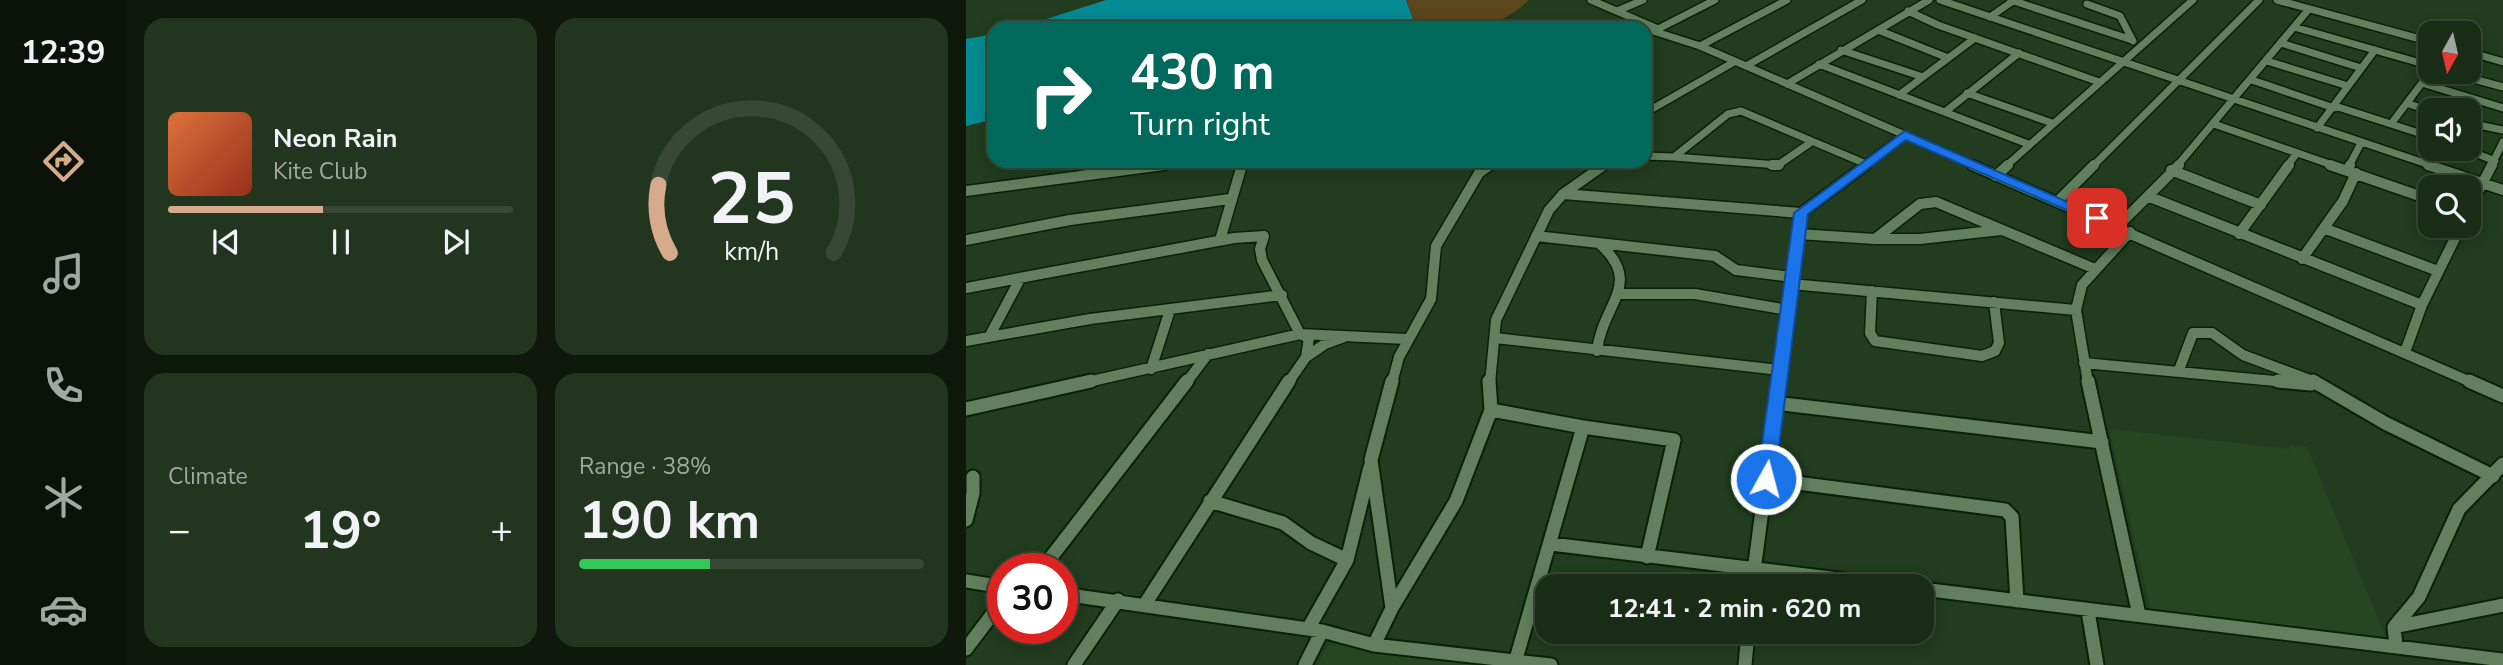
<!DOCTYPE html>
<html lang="en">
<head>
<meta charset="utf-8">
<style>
	body { margin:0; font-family:"Nunito Sans",sans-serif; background:#22351f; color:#f1f3f6; height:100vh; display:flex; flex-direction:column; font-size:26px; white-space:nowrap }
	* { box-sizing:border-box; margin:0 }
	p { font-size:23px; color:#9fa8a1 }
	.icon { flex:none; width:38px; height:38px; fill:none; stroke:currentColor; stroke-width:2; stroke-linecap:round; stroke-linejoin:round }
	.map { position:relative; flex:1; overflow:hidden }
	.panel { display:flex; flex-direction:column; gap:18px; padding:18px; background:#0e190c; width:840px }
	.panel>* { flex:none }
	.guide { position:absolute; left:21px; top:21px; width:665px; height:147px; border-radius:21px; box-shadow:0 4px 18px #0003,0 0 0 2px #374935; background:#00695c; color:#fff; overflow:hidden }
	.needle { width:46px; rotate:188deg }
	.tools { position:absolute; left:1452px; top:21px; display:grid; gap:14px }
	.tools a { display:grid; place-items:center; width:63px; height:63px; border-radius:14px; background:#192d16; box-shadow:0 4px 18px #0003,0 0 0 2px #374935; font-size:35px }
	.speed { position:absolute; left:21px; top:553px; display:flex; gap:14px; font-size:35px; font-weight:700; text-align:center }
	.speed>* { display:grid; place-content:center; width:91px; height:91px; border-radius:50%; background:#192d16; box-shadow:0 4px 18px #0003,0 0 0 2px #374935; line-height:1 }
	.speed .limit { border:10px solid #d22; background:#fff; color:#111 }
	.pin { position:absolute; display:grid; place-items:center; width:60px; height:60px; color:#fff; margin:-30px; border-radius:14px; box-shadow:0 4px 10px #0006 }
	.me { position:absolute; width:77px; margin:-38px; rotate:7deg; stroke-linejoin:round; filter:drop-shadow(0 0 5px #0008) }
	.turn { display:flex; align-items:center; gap:24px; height:147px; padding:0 28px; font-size:32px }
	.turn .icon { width:91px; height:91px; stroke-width:2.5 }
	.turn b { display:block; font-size:49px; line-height:60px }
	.big { font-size:52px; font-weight:700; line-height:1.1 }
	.panel .tile { flex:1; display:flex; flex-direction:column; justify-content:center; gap:10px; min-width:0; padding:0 24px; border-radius:21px; background:#22351f }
	.panel .dial { align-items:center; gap:0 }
	.dial svg { height:182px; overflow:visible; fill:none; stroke:#374935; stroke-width:7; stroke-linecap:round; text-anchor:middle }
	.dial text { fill:#f1f3f6; stroke:none }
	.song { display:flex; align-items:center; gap:21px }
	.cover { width:84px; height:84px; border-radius:10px; background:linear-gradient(135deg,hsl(20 70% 55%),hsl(10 70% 35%)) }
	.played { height:7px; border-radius:4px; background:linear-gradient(90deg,#d6ab8b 45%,#374935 45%) }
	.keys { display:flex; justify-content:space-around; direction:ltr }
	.heat { display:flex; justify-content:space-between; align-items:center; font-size:38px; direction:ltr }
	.charge { height:10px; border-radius:5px; background:linear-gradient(90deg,#34c759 38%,#374935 0) }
	.panel .tiles { flex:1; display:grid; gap:18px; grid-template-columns:repeat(2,1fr) }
	.trip { position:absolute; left:569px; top:574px; width:399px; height:70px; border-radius:21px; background:#192d16; box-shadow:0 4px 18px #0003,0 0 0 2px #374935; font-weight:700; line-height:70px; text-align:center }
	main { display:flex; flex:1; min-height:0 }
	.tab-bar { display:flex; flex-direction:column; width:126px; justify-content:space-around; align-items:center; background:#0a1209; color:#9fa8a1 }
	.tab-bar .icon { width:49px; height:49px }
	.tab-bar .selected { color:#d6ab8b }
	.tab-bar b { font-size:32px; color:#f1f3f6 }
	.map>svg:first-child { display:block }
</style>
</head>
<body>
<main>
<nav class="tab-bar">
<b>12:39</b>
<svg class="icon selected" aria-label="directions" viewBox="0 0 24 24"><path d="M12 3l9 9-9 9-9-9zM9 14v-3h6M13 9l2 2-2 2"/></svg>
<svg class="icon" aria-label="music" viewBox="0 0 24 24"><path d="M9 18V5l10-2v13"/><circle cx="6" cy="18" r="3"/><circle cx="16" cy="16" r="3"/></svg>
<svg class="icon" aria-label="phone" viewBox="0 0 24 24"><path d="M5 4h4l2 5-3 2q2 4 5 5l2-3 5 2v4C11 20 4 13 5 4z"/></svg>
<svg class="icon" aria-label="climate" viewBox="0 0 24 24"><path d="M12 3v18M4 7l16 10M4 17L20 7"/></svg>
<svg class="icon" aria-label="car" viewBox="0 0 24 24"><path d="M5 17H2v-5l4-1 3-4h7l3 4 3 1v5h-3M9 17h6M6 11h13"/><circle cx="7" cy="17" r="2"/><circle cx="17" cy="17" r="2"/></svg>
</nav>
<section class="panel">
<div class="tiles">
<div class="tile">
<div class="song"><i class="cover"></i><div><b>Neon Rain</b><p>Kite Club</p></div></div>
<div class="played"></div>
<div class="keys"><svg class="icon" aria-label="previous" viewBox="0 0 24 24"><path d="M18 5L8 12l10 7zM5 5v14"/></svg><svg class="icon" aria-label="pause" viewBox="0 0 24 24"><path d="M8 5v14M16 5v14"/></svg><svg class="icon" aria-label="next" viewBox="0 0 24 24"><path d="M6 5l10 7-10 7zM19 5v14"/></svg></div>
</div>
<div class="tile dial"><svg viewBox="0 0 100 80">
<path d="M14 69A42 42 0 1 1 86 69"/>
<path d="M14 69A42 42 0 0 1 9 39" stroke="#d6ab8b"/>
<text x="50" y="56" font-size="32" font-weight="700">25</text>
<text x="50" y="72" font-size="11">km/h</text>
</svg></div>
<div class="tile"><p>Climate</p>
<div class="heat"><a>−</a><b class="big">19°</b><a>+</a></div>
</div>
<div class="tile"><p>Range · 38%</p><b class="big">190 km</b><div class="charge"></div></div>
</div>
</section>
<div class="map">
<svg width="1537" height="665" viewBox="0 0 1537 665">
	<rect width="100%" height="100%" fill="#213c1e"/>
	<path fill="#264622" d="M1143,429L1324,449V445L1341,447L1422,642L1185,612Z
		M365,640L546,665H351Z"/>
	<path fill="#5b461e" d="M440,0H563C528,34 496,28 450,28Z"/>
	<path fill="#048b93" d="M140,0H440L450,28H52Z
		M28,34V119L0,126V39Z"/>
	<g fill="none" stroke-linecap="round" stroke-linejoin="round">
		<g stroke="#082206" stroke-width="10">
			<path id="minor-far2" d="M625,0L692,29L687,31L734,46L1010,166
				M974,0L1467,166
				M1045,0L1166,40
				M1311,0L1465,42
				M1121,4L1154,16L1167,41
				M651,11L677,0
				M942,11L972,25L1133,82
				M1024,17L1047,1
				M1328,27L1465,66
				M692,29L749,0
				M912,30L982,58
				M1315,43L1395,68
				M734,46L821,0
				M875,50L957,77
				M1503,52L1537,62
				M1301,61L1382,86
				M853,64L1062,144
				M780,66L896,0
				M1482,72L1537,87
				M1286,80L1368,108
				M1456,83L1537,108
				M821,84L963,0
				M1001,93L1086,123
				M933,95L1009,38
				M1441,103L1465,112
				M1369,106L1425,124L1465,71
				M979,112L1053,53
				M679,113L768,62
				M1503,123L1537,130
				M1248,124L1369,166
				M1425,124L1465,137
				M1351,128L1409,50
				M1499,149L1529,161
				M679,156L708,157L762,114L775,111L900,164
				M708,157L812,165L844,143
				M185,166L225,161
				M275,166L277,161
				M521,166L528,161
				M636,166L643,161
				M897,166L939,135
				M1040,166L1227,0
				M1127,166L1293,0
				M1211,166L1343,9
				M1321,166L1331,153
				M1383,166L1395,143
				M1525,166L1537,142"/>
		</g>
		<g stroke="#082206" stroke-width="13">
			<path id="minor-far1" d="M806,165H813
				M1006,165L1507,383
				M1364,165L1465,200
				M1462,165L1537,190
				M1205,170L1295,205
				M1382,171L1384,165
				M1030,176L1042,165
				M0,191L198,165
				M597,194L835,213
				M1184,197L1456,305
				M1092,201L1128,165
				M1503,209L1526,165
				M1151,227L1213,165
				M1360,229L1472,271
				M832,234L909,239L954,204L970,202L1129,269
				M1273,234L1323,165
				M570,236L749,256L770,270L826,277
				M909,239H954L1035,230
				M0,240L104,220L264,199
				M254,240L276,165
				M1336,259L1377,201L1390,173
				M825,284L1110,310
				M0,288L268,238L298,236L294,249L296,260L334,334L343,338L340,357L322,383
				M906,291L904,333L909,341L1016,356L1029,351L1033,343L1028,302
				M651,294H729L822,310
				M23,337L54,279
				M529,338L814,370
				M0,341L124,319L316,295
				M631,351C636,304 678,284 634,244
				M1439,352L1456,305L1495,226
				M340,357L359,344L378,337
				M1118,363L1331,383
				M185,369L204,310
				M1213,370L1227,333H1246L1277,355L1352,383
				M117,383L334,334L441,339
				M220,383L242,354
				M426,383L433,357L465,299L470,246L513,173L524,165
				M524,383L530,320L583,210L597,194L638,165
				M813,383L835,213L900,165
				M1122,383L1110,310L1116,285L1164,232"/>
		</g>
		<g stroke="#082206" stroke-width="17">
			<path id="minor" d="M1122,381L1173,615
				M1312,381L1345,384
				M1347,381L1419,423L1527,476
				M1503,381L1537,396
				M809,403L1136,442
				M0,409L125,381
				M525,410L617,427
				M800,479L1039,510L1046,517L1051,601
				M244,501L317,523L345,543L381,560
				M0,520L7,493V477
				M585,544L930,586
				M76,569L221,381
				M0,581L37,587
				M786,586L813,381
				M956,589L1537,660
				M96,594L356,631L408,645L585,665
				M179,604L323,381
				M426,608L490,501L525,410L523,381
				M1122,611L1131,665
				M1428,627L1537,605
				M342,629L381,560L404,467
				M408,645L426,608L405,460L426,381
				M1430,645L1428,627L1453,597L1493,509L1537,464
				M0,649L37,600
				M550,659L617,427L708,440L681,557
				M108,665L152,600
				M339,665L356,631
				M779,665L782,632"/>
		</g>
		<use href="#minor-far2" stroke="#627f5e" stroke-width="7"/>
		<use href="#minor-far1" stroke="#627f5e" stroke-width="10"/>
		<use href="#minor" stroke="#627f5e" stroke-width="13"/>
	</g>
	<path fill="#1a73e8" stroke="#114b97" stroke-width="2" d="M939,131L1138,218L1131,223L1126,221L940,140L842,214L809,479L807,484H793L791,479L828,213Z"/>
</svg>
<div class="tools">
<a><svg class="needle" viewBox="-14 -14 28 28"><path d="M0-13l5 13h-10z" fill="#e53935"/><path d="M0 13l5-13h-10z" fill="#9fa8a1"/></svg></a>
<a><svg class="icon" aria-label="sound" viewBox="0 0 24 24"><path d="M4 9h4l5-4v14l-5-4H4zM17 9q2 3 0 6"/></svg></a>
<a><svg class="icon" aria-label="search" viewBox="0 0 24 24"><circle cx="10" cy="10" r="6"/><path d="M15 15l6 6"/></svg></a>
</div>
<div class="speed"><div class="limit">30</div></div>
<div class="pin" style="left:1131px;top:218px;background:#d93025"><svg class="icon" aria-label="arrive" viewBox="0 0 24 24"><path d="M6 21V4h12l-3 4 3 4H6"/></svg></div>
<svg class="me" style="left:800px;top:479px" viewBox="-20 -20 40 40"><circle r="17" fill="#1a73e8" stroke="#fff" stroke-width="3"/><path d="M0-11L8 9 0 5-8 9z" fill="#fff"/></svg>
<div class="trip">12:41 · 2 min · 620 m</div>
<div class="guide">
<div class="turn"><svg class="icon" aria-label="right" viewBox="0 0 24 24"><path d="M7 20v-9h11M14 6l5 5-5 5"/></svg><div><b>430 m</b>Turn right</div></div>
</div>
</div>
</main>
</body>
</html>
